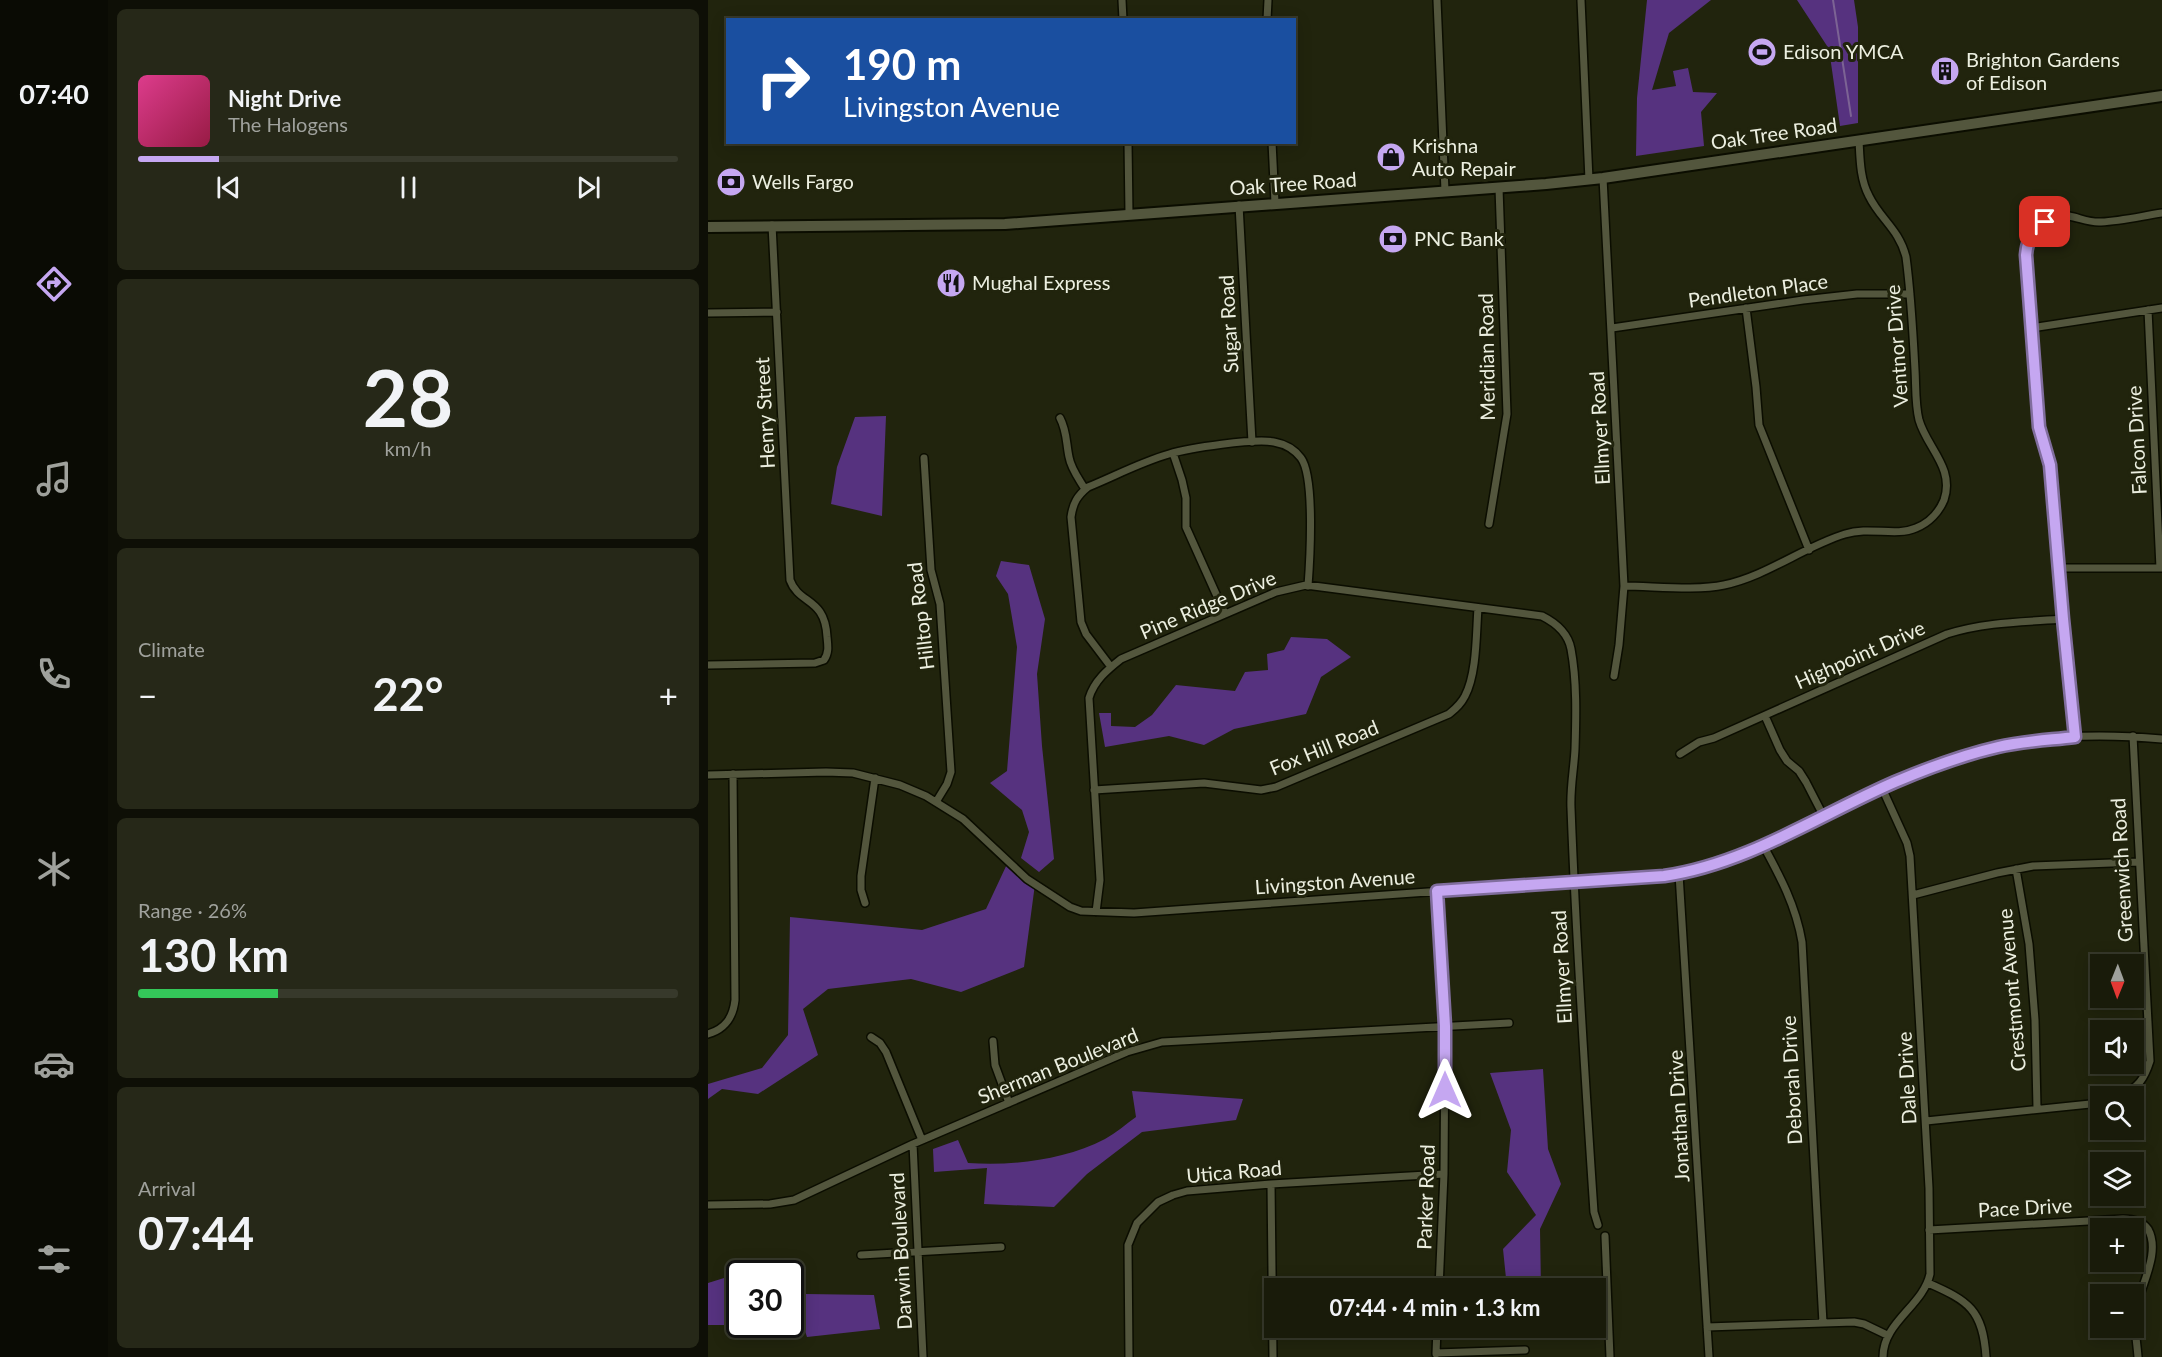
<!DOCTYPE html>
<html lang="en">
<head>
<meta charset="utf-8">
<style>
	body { margin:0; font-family:Lato,sans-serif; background:#262818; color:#f1f3f6; height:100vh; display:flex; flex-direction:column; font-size:22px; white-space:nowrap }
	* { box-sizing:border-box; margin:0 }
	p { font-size:20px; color:#9fa19c }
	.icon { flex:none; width:33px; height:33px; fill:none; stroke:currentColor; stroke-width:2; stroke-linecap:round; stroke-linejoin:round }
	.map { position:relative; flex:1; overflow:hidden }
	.panel { display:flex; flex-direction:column; gap:9px; padding:9px; background:#0e0f06; width:600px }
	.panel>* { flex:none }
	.top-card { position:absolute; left:18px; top:18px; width:570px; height:126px; border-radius:0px; box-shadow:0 3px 15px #0003,0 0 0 2px #37392b; background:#1a4fa0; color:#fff; overflow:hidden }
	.needle { width:39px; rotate:181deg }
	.buttons { position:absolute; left:1382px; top:954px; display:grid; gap:12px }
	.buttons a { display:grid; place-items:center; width:54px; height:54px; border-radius:0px; background:#191b0a; box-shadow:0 3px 15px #0003,0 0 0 2px #37392b; font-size:30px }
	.speed { position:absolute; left:18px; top:1260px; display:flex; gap:12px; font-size:30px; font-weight:700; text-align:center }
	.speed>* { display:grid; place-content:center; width:78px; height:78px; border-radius:50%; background:#191b0a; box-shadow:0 3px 15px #0003,0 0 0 2px #37392b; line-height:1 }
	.speed .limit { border:3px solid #111; border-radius:9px; background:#fff; color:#111 }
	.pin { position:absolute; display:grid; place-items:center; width:51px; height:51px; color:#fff; margin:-26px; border-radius:12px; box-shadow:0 3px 9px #0006 }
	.me { position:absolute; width:66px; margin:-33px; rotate:0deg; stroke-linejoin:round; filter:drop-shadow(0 0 4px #0008) }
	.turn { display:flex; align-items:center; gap:21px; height:126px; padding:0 18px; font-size:27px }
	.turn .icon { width:78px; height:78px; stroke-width:2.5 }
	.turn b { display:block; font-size:42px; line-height:51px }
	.big { font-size:45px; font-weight:700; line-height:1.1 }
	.panel .card { flex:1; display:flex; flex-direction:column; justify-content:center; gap:9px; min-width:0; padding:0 21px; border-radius:9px; background:#262818 }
	.panel .dial { align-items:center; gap:0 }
	.dial b { font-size:78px; line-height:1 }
	.song { display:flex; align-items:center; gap:18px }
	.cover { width:72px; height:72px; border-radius:9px; background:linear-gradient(135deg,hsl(330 70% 55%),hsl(340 70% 35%)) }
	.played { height:6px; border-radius:3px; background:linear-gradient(90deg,#c5a7f1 15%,#37392b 15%) }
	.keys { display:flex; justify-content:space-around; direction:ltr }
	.heat { display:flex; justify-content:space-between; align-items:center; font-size:33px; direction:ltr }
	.charge { height:9px; border-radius:4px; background:linear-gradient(90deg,#34c759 26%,#37392b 0) }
	.trip { position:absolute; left:556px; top:1278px; width:342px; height:60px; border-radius:0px; background:#191b0a; box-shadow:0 3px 15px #0003,0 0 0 2px #37392b; font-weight:700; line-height:60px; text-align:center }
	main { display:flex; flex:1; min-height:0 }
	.tab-bar { display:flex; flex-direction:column; width:108px; justify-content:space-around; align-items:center; background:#0a0b04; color:#9fa19c }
	.tab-bar .icon { width:42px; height:42px }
	.tab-bar .on { color:#c5a7f1 }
	.tab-bar b { font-size:27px; color:#f1f3f6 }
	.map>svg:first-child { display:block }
</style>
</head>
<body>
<main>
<nav class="tab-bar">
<b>07:40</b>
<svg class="icon on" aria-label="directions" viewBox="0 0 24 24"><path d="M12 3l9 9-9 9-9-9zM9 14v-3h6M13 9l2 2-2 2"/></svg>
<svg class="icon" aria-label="music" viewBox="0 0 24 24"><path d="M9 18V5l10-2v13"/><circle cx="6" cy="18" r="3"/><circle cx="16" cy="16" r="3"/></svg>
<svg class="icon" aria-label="phone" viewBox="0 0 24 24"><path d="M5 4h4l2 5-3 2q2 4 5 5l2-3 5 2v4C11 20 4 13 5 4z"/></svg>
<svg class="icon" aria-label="climate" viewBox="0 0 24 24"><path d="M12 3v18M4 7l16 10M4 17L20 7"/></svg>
<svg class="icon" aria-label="car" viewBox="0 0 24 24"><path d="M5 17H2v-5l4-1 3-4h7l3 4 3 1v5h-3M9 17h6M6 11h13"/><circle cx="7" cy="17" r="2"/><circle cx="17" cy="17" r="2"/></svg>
<svg class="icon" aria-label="filters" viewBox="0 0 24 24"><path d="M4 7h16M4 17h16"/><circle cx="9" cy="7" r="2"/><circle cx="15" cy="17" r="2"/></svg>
</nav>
<section class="panel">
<div class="card">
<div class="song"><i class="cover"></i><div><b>Night Drive</b><p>The Halogens</p></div></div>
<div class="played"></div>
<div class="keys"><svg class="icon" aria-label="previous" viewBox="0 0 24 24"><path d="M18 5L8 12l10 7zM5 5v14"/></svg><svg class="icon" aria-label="pause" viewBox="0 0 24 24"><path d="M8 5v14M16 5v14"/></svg><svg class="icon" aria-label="next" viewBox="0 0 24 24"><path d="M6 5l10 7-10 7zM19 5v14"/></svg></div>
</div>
<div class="card dial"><b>28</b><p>km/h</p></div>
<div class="card"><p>Climate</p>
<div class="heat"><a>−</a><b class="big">22°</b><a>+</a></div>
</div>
<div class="card"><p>Range · 26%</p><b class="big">130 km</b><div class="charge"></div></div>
<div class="card"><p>Arrival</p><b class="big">07:44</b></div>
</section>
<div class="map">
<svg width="1454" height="1357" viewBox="0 0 1454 1357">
	<rect width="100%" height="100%" fill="#21240d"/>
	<path fill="#56327f" d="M939,0H1003L961,33L944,90L968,86L965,71L980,68L985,92L1009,93L993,112L996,146L928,156L929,98Z
		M1089,0H1146L1150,27V123L1132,126L1121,49Z
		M178,416L174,516L123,504L129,467L147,417Z
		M293,561L321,565L337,619L329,674L334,746L346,859L331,872L313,858L321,832L314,810L282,783L299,771L309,647L300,594L288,576Z
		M583,637L619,639L643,657L613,677L598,714L526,729L496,745L461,736L397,747L391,713H403V726L427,727L444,715L468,685L527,691L537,672L560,670L559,654L576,650Z
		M300,862L327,884L316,967L253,992L203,979L120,989L95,1009L110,1055L50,1094L14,1089L0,1099V1084L54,1068L80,1035L82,917L214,930L278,909Z
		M835,1069L840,1149L853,1184L832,1229L833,1288H799L795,1249L828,1215L799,1172L803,1130L782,1073Z
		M424,1091L535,1099L528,1120L434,1132L379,1174L346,1207L276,1204L279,1168L226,1172L225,1149L250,1140L260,1163C306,1166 356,1160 397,1139C408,1133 418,1124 428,1117Z
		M61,1264L63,1273L32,1274V1324H82L83,1310L96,1309L98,1294L166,1295L172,1329L99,1337L95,1325H0V1283Z"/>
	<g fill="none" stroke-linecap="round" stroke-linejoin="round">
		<path stroke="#7c6394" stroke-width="2" d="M1125,0L1143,116"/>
		<g stroke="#0b0d00" stroke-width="10">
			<path id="minor" d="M414,0L415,20
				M729,0L737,191
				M873,0L881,180
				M559,20L560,0
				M420,142L421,214
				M564,142L567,203
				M895,178L916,586L911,645L906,676
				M531,205L544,442
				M1038,308L1048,387L1051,425L1101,550
				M1440,310L1452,568
				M0,313L69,312
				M904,328L1095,300L1149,294H1202
				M1323,328L1454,308
				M352,418C359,431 358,443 361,457C363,469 371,479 377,489
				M465,453L474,480L478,498V527L517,614
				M216,458L223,570L232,604L243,772L239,784L228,802
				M781,524L799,414L791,188
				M1351,568H1454
				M916,586C944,586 989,591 1016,585C1059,576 1095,547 1137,534C1162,526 1187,537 1208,528C1221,523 1231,512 1236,500C1247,468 1219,448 1211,420C1207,404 1208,386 1207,370C1205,332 1203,294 1198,257C1191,229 1172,219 1161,196C1152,179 1152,159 1151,140
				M0,665L107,663L116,660C121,653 120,646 119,637C117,597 91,605 82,580L64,225
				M403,667L378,634L373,622L363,517C365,503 369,496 380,487C407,476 433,462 461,454C481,448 547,438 566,442C577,444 587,450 593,458C607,477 602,560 600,586
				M1057,716L1072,750L1079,761L1091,771L1098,782L1115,815
				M1367,737L1355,619L1342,465L1331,427L1319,247C1325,229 1340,215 1361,216C1372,218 1382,223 1393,222C1413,221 1434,216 1454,213
				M972,754L991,742L1006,738L1239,634C1277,622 1315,622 1355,619
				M0,775L118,772L145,773L192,785L218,796L255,819L319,879L362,907L373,911L426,913L971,874C1023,863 1068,838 1115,815C1172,789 1229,762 1290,747C1343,734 1400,734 1454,739
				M1174,788L1199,843L1202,856L1221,1188L1222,1274C1215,1306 1175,1322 1175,1357
				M386,790L496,783L553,790L568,787L741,714C748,708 753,704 757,696C769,673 768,634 770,608
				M1055,845C1072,876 1088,906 1094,942L1115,1323
				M1308,869L1321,944L1327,1020L1329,1108
				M971,874L1001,1357
				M729,891L737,1026L736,1174L731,1288
				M1205,895L1289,873L1325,866L1430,862
				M157,903L153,890V876L167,778
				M388,912L392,880L381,698C386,681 399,670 413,659L568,592L598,585L834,616C848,623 860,633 863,649C869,681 868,717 867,749C866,769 862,788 863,808C868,943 877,1078 886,1212L890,1225
				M0,1034C17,1029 25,1018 27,1000L25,774
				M163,1037L172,1043L178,1052L214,1140
				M285,1041L287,1065L301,1103
				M1413,1096C1430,1087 1436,1080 1442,1061L1425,736
				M1218,1121L1392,1103
				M205,1144L215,1357
				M563,1184L565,1357
				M0,1205L62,1204L86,1200L205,1144L419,1052L454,1042L801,1023
				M1221,1230L1415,1219C1425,1219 1434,1221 1440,1229C1454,1254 1430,1289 1427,1315C1426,1328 1429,1343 1430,1357
				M897,1236L902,1357
				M153,1255L293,1247
				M1220,1283C1261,1301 1275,1310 1278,1357
				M999,1327L1146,1322L1156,1324L1179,1335
				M728,1353L817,1350
				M728,1354L729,1328
				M421,1357L420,1245L429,1223L450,1202L465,1195L479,1191L563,1184L736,1174"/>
		</g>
		<g stroke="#0b0d00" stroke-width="14">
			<path id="secondary" d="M0,227L297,224L838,184L895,178L1454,96"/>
		</g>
		<use href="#minor" stroke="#53563d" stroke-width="7"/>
		<use href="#secondary" stroke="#53563d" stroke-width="10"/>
	</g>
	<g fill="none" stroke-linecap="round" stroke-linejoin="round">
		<g stroke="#806d9d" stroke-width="15">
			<path id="route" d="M737,1090V1026L729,891L956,876C1039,864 1111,815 1187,782C1220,768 1255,755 1290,747C1315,741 1342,740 1367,737L1355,619L1342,465L1331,427L1318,255C1319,240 1325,230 1337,222"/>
		</g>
		<use href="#route" stroke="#c5a7f1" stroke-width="10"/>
	</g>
	<defs>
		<g id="stadium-disc" transform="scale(1.5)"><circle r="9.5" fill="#c5a7f1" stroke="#21240d"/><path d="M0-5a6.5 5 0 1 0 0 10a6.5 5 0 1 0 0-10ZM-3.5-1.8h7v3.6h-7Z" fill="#111"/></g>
		<g id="building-disc" transform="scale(1.5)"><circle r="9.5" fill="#c5a7f1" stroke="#21240d"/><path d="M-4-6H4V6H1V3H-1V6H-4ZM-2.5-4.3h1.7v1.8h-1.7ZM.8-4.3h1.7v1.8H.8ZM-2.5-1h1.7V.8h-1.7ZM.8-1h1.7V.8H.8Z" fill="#111"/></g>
		<g id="shop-disc" transform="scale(1.5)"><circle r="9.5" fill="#c5a7f1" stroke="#21240d"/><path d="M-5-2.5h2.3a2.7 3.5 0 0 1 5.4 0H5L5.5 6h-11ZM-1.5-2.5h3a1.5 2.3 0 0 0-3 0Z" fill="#111"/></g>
		<g id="bank-disc" transform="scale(1.5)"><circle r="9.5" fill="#c5a7f1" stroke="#21240d"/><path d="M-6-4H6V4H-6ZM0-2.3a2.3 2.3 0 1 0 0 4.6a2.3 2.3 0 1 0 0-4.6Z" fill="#111"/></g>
		<g id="restaurant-disc" transform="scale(1.5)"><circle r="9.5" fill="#c5a7f1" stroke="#21240d"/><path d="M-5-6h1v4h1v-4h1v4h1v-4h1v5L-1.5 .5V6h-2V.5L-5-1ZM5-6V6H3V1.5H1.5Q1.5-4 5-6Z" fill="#111"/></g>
	</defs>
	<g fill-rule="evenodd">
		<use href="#stadium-disc" x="1054" y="52"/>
		<use href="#building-disc" x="1237" y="71"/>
		<use href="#shop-disc" x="683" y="157"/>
		<use href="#bank-disc" x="23" y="182"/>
		<use href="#bank-disc" x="685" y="239"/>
		<use href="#restaurant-disc" x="243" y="283"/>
	</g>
	<g text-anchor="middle" stroke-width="6" stroke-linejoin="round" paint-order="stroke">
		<g font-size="20" fill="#ecefe0" stroke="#21240d" text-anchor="start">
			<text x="1075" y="59">Edison YMCA</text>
			<text x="1258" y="67">Brighton Gardens<tspan x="1258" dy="23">of Edison</tspan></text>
			<text x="704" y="153">Krishna<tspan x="704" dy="23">Auto Repair</tspan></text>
			<text x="44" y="189">Wells Fargo</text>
			<text x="706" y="246">PNC Bank</text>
			<text x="264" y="290">Mughal Express</text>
		</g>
		<g font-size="20" fill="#ecefe0" stroke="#21240d">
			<text transform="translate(1066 134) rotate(-8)" y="7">Oak Tree Road</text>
			<text transform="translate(585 184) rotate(-4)" y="7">Oak Tree Road</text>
			<text transform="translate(1050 291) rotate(-8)" y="7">Pendleton Place</text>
			<text transform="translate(521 324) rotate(-93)" y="7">Sugar Road</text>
			<text transform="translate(1189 346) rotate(-94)" y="7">Ventnor Drive</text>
			<text transform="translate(779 357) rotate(-91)" y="7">Meridian Road</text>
			<text transform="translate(57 413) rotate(-93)" y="7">Henry Street</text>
			<text transform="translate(892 428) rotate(-93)" y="7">Ellmyer Road</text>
			<text transform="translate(1429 440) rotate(-93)" y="7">Falcon Drive</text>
			<text transform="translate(500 605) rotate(-23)" y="7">Pine Ridge Drive</text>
			<text transform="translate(213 616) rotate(-97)" y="7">Hilltop Road</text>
			<text transform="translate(1152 655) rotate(-24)" y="7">Highpoint Drive</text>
			<text transform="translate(616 748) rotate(-22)" y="7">Fox Hill Road</text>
			<text transform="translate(1414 870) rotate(-93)" y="7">Greenwich Road</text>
			<text transform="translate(627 882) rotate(-4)" y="7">Livingston Avenue</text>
			<text transform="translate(854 967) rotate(-93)" y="7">Ellmyer Road</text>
			<text transform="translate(1304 990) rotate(-95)" y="7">Crestmont Avenue</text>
			<text transform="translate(350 1066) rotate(-22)" y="7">Sherman Boulevard</text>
			<text transform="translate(1199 1078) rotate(-93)" y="7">Dale Drive</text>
			<text transform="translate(1084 1080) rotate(-93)" y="7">Deborah Drive</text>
			<text transform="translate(971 1116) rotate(-93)" y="7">Jonathan Drive</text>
			<text transform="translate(526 1172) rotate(-5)" y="7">Utica Road</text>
			<text transform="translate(718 1197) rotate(-88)" y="7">Parker Road</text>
			<text transform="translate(1317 1208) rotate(-3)" y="7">Pace Drive</text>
			<text transform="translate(193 1251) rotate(-93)" y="7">Darwin Boulevard</text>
		</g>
	</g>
</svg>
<div class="buttons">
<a><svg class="needle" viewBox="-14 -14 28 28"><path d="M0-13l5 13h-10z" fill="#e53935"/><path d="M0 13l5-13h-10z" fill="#9fa19c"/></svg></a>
<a><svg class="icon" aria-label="sound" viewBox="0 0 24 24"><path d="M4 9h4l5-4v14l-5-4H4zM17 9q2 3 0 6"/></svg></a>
<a><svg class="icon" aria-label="search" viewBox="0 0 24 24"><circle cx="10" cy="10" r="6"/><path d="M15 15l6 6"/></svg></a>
<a><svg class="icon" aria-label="layers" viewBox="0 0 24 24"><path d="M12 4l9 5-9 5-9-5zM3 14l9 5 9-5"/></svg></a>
<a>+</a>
<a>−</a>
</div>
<div class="speed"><div class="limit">30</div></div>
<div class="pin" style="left:1337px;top:222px;background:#d93025"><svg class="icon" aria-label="arrive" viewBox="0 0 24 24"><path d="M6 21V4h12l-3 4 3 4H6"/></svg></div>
<svg class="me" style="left:737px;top:1090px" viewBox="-20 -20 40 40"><path d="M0-17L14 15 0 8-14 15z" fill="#c5a7f1" stroke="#fff" stroke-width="4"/></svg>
<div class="trip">07:44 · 4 min · 1.3 km</div>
<div class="top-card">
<div class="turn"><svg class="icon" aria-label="right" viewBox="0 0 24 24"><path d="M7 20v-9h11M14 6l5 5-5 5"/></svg><div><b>190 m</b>Livingston Avenue</div></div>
</div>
</div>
</main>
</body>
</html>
